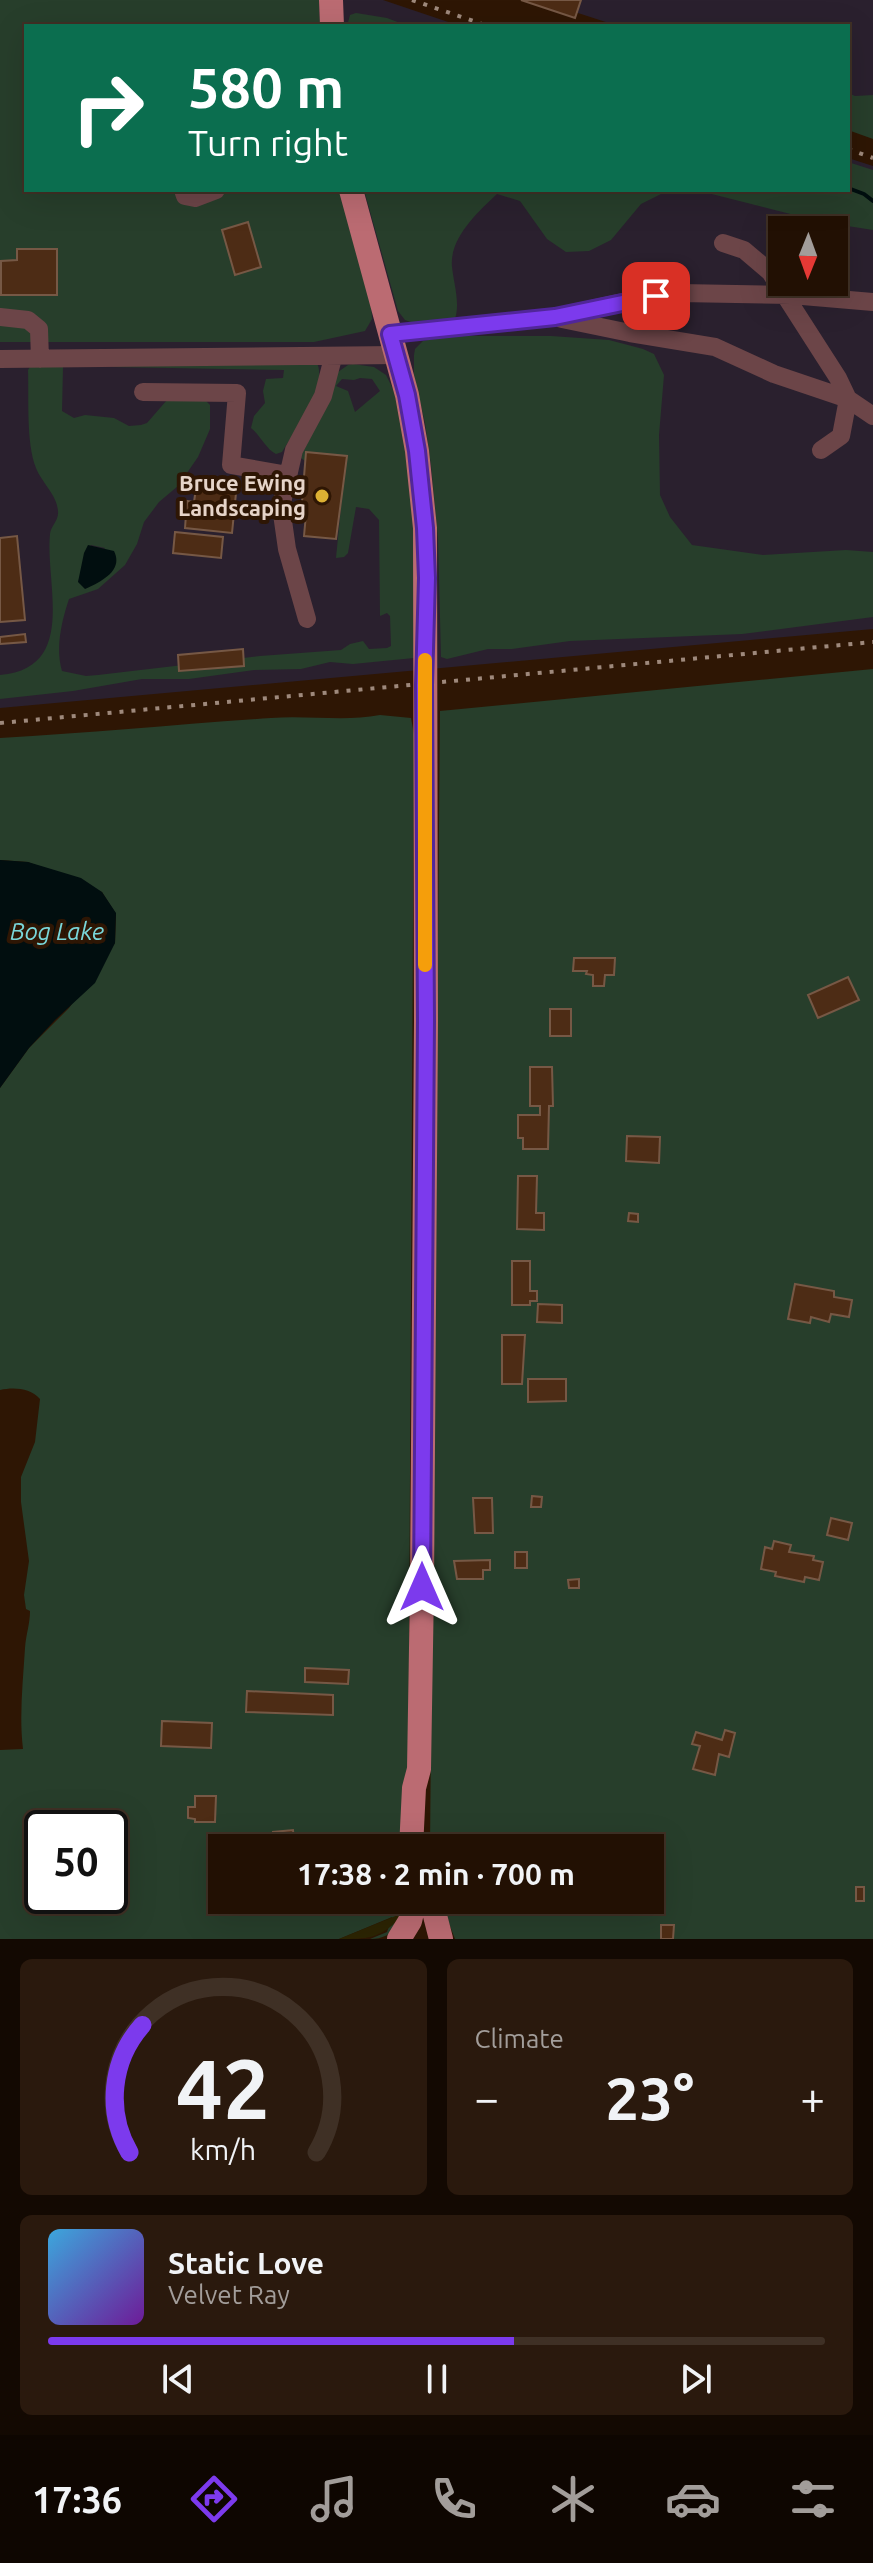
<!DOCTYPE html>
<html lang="en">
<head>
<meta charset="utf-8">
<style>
	body { margin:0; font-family:Ubuntu,sans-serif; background:#2a190d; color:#f1f3f6; height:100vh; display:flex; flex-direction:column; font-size:30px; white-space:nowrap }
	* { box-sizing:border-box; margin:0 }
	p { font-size:26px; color:#a29d9a }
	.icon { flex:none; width:44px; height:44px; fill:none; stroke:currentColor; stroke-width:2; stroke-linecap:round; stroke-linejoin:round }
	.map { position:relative; height:1939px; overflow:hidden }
	.side { display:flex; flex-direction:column; gap:20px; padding:20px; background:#130902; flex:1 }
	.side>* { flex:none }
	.hud { position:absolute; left:24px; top:24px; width:826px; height:168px; border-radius:0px; box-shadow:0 8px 32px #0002,0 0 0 2px #3f3025; background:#0b6e4f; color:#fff; overflow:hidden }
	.needle { width:52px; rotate:181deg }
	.fabs { position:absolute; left:768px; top:216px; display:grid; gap:16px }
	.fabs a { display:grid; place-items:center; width:80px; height:80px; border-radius:0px; background:#221003; box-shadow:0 8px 32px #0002,0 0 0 2px #3f3025; font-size:40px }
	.speed { position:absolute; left:24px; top:1810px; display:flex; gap:16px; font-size:40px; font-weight:700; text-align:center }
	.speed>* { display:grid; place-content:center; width:104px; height:104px; border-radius:50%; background:#221003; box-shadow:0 8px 32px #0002,0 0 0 2px #3f3025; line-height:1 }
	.speed .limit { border:4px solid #111; border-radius:12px; background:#fff; color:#111 }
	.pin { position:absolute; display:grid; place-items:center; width:68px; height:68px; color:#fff; margin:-34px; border-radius:16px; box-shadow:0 4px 12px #0006 }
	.me { position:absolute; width:88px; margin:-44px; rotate:0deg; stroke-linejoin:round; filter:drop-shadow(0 0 6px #0008) }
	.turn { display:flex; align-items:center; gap:28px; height:168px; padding:0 32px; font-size:36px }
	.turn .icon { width:104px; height:104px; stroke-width:2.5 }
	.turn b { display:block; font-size:56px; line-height:68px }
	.big { font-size:60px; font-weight:700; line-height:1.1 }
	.side .widget { flex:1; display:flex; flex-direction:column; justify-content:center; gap:12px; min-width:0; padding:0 28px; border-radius:12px; background:#2a190d }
	.side .dial { align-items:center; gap:0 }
	.dial svg { height:208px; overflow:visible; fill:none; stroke:#3f3025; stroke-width:7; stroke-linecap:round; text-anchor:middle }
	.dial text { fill:#f1f3f6; stroke:none }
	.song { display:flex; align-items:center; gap:24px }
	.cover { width:96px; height:96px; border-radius:12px; background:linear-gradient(135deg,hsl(200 70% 55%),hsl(280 70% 35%)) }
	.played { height:8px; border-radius:4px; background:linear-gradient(90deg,#7c3aed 60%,#3f3025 60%) }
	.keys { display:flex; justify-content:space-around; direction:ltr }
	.heat { display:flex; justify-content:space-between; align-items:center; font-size:44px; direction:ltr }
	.side .tiles { flex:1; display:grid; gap:20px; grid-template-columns:1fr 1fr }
	.widget:last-child { grid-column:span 2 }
	.trip { position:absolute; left:208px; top:1834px; width:456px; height:80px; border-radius:0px; background:#221003; box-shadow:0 8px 32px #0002,0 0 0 2px #3f3025; font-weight:700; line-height:80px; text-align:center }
	.menu { display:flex; height:128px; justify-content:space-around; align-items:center; background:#0e0601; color:#a29d9a }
	.menu .icon { width:56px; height:56px }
	.menu .current { color:#7c3aed }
	.menu b { font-size:36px; color:#f1f3f6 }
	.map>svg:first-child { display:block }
</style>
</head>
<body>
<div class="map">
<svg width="873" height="1939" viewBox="0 0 873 1939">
	<rect width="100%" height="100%" fill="#2e1604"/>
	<path fill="#2a202e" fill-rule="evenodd" d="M0,0H383L460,26H26V190H848V158L873,166V629L0,708ZM782,230H834V282H782Z
		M538,0H873V109L848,101V26H618Z"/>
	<path fill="#273e2b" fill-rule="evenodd" d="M0,0H319L320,26H26V190H341L371,299L372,319L365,331L314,342H0Z
		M356,13L387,18L408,26H347L350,15Z
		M848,93L855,96L873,95V139L848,130Z
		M848,162L873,170V230L822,222L696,190H848Z
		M364,190H680L663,193L641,204L611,240L589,251L566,252L547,239L520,201L497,194C478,212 449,238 452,267C454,286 461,304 454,322L422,326L405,320L398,311Z
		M447,336H551L609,340L643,349L654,354L664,375L659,435L660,495L670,517L692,545L763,555L846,550L873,552V617L742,634L570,641L512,649H488L447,659L441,657L438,539L431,465L425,423L414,375V355L415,349L423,341Z
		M113,360L316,361C330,384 295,431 282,452L276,454C266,449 261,436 251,428L254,416L265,403L263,391L266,379L283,378L284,370L113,367Z
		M353,364L374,367L386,375L393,389L402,420L415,522L414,658L353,664L330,662L301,669L254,670L189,679H142L73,691L0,699V675C78,668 45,585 50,534C51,525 59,521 58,511C57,495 42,483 36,468C26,443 29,398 28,370L31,365L63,367L62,411L74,418L85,415L114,418L129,426L141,425L147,423L167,400L206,401L210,405V429L198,457L178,486L159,502L144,522L137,544L125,565L98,589L69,599C62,620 55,648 62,671L86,676L98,675L260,656L341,650L350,644L363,641L369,649L387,648L391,646L390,616L387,613L380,616L379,520L369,509L356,507L348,553L344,557L336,558L346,456L307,452L305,461L301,458L303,443L338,372L348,365ZM360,378L372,379L380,391L355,412L348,391L336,386L342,379L354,380ZM91,545L105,548L78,582Z
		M873,669V1939H455L445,1913L448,1911L442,1909L440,1900H650V1848H430L440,711Z
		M380,715L411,718L414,734L408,1848H222V1900H413C400,1920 396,1939 370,1939L387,1932L392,1917L339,1939H0V1750L23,1749C19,1716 23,1681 25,1648C26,1634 30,1624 30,1611L26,1609L24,1595L29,1561L21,1502V1477L35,1442L40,1399C30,1388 14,1387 0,1390V1088L29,1048L69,1008L115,943L116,914L102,892L28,862L0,860V738C91,733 180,724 271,718C308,715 344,722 380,715ZM42,1828H110V1896H42Z"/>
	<path fill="#2c2403" d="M398,1915L400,1918C379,1939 368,1939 339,1939Z"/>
	<path fill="#010e0f" d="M88,545L114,551C124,571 100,582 85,589L78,582L84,553Z
		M0,860L28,862L81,878L102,892L116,913L115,943L95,983L55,1020L29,1048L0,1088Z"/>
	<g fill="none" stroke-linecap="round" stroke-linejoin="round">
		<path stroke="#010e0f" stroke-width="4" d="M848,188L864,194L873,201"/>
	</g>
	<path fill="#4d2c15" stroke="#765845" stroke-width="2" d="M521,0H581L575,18Z
		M248,222L261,267L235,275L222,230Z
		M17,249H57V295H1V261L17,260Z
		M306,452L347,456L336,539L304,536L306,514H301Z
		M196,488L236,493L232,533L185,528L187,501L194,502Z
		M175,532L223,537L221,558L173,553Z
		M17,536L25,620L0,622V538Z
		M25,634L26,642L0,644V637Z
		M243,649L244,666L179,671L178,655Z
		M574,958H615L614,975H605L604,986H593V975L586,974L587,971H573Z
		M848,977L859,1000L818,1018L808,995Z
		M550,1009H571V1036H550Z
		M530,1067H552L553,1106H549L548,1149H523V1138H518V1115H540V1106H530Z
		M627,1136L660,1137L659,1163L626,1161Z
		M518,1176H537L536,1213H544V1230L517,1229Z
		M629,1213L638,1214V1222L628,1221Z
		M512,1261H530V1291H537V1301H530V1305H512Z
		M795,1284L834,1291V1297L852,1300L849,1317L831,1314L829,1322L811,1317L810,1323L788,1319Z
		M538,1304L562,1305V1323L537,1322Z
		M502,1335H525L522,1384H502Z
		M528,1379H566V1401L528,1402Z
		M532,1496L542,1497L541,1507H531Z
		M473,1498H492L493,1533H475Z
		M831,1518L852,1523L848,1540L827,1535Z
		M774,1541L791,1545L789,1552L814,1556L813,1560L823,1562L819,1580L805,1577L804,1582L775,1576L776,1572L761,1569L765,1547L772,1549Z
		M515,1552H527V1568H515Z
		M490,1560V1570H483V1579H457L454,1561Z
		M579,1579V1588H569L568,1580Z
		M305,1668L349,1670L348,1684L305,1682Z
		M247,1691L333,1695V1715L246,1712Z
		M162,1721L212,1723L211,1748L161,1746Z
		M725,1730L735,1733L729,1757L719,1754L715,1775L693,1769L700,1746L692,1744L696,1732L722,1740Z
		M195,1796H216L215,1822H195V1819L188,1818V1807H195Z
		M293,1830L294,1840L274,1842L273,1832Z
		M856,1887H864V1901H856Z
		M661,1925H674L673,1939H661Z"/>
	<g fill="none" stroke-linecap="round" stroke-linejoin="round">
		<path stroke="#6c4548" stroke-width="18" d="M183,190L185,196L195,198L216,190
			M723,243L744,250L770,272L838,378L848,399L841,436L821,450
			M0,317L28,320L39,329L40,359
			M562,319L630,333L715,347L774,374L848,399L873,416
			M390,334L555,317L632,300L680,293L791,295L873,302
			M0,359L396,355
			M143,392L237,393L231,465L288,475
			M307,619L287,549L281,507L294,450L323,396L333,358"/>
		<path stroke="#bb6b72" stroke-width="24" d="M331,0L332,26
			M351,190L407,395L417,451L425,528L426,1021L422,1587L419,1769L414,1788L411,1848
			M431,1900L441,1939
			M399,1939L410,1921L415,1900"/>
		<path stroke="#9e897c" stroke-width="4" stroke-dasharray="4 8" stroke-linecap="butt" d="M412,0L488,26
			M848,149L873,158
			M0,723L873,642"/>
	</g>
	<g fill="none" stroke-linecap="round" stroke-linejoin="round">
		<g stroke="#51269a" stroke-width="20">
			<path id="route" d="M422,1587L426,1021L424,685L427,578L425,528L417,451L407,395L390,334L555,317L656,296"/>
		</g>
		<use href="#route" stroke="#7c3aed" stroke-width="14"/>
		<path stroke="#f59e0b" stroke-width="14" d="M425,660V965"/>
	</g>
	<circle fill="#ddb133" stroke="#2e1604" stroke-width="3" cx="322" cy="496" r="8"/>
	<g text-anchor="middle" stroke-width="8" stroke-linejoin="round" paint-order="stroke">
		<g font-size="22" font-weight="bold" fill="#e6d4c9" stroke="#2e1604" text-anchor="end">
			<text x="306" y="491">Bruce Ewing<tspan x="306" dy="25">Landscaping</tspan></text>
		</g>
		<g font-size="24" font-style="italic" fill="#79d7da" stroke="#2e1604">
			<text x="57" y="940">Bog Lake</text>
		</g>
	</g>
</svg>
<div class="fabs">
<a><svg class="needle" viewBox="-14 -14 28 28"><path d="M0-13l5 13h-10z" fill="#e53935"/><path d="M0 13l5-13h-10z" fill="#a29d9a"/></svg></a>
</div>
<div class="speed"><div class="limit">50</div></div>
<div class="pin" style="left:656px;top:296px;background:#d93025"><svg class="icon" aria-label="arrive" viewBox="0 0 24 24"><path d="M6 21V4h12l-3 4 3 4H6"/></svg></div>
<svg class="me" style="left:422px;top:1587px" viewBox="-20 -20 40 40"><path d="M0-17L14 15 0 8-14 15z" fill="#7c3aed" stroke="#fff" stroke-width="4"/></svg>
<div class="trip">17:38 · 2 min · 700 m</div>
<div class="hud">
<div class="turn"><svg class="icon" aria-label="right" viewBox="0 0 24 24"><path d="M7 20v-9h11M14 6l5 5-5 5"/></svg><div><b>580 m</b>Turn right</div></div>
</div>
</div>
<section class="side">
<div class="tiles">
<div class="widget dial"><svg viewBox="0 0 100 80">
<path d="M14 69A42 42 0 1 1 86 69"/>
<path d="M14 69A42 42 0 0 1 19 20" stroke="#7c3aed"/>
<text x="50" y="56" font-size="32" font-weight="700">42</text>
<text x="50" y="72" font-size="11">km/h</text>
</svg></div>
<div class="widget"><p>Climate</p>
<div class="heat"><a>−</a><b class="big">23°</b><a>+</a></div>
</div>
<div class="widget">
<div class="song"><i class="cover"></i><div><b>Static Love</b><p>Velvet Ray</p></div></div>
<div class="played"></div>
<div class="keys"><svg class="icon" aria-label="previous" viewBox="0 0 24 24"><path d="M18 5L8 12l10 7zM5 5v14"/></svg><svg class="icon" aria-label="pause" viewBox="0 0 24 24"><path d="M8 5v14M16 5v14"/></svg><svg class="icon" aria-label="next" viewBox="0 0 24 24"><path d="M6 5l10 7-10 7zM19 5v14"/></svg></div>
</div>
</div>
</section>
<nav class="menu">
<b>17:36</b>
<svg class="icon current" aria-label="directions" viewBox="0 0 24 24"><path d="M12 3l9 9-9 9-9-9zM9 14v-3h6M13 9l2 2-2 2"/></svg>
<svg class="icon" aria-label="music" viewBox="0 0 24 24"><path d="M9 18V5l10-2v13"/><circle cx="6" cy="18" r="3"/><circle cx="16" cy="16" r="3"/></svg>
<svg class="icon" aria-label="phone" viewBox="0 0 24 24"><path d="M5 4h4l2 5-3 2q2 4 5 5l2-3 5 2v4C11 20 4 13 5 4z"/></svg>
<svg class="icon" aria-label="climate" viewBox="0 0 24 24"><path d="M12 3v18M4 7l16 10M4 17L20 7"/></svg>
<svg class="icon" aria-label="car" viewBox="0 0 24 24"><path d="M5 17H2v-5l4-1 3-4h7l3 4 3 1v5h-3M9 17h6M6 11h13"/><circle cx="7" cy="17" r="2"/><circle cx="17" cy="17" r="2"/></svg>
<svg class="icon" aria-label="filters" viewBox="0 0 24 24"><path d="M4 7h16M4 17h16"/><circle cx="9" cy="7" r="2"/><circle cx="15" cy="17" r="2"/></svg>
</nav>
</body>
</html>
